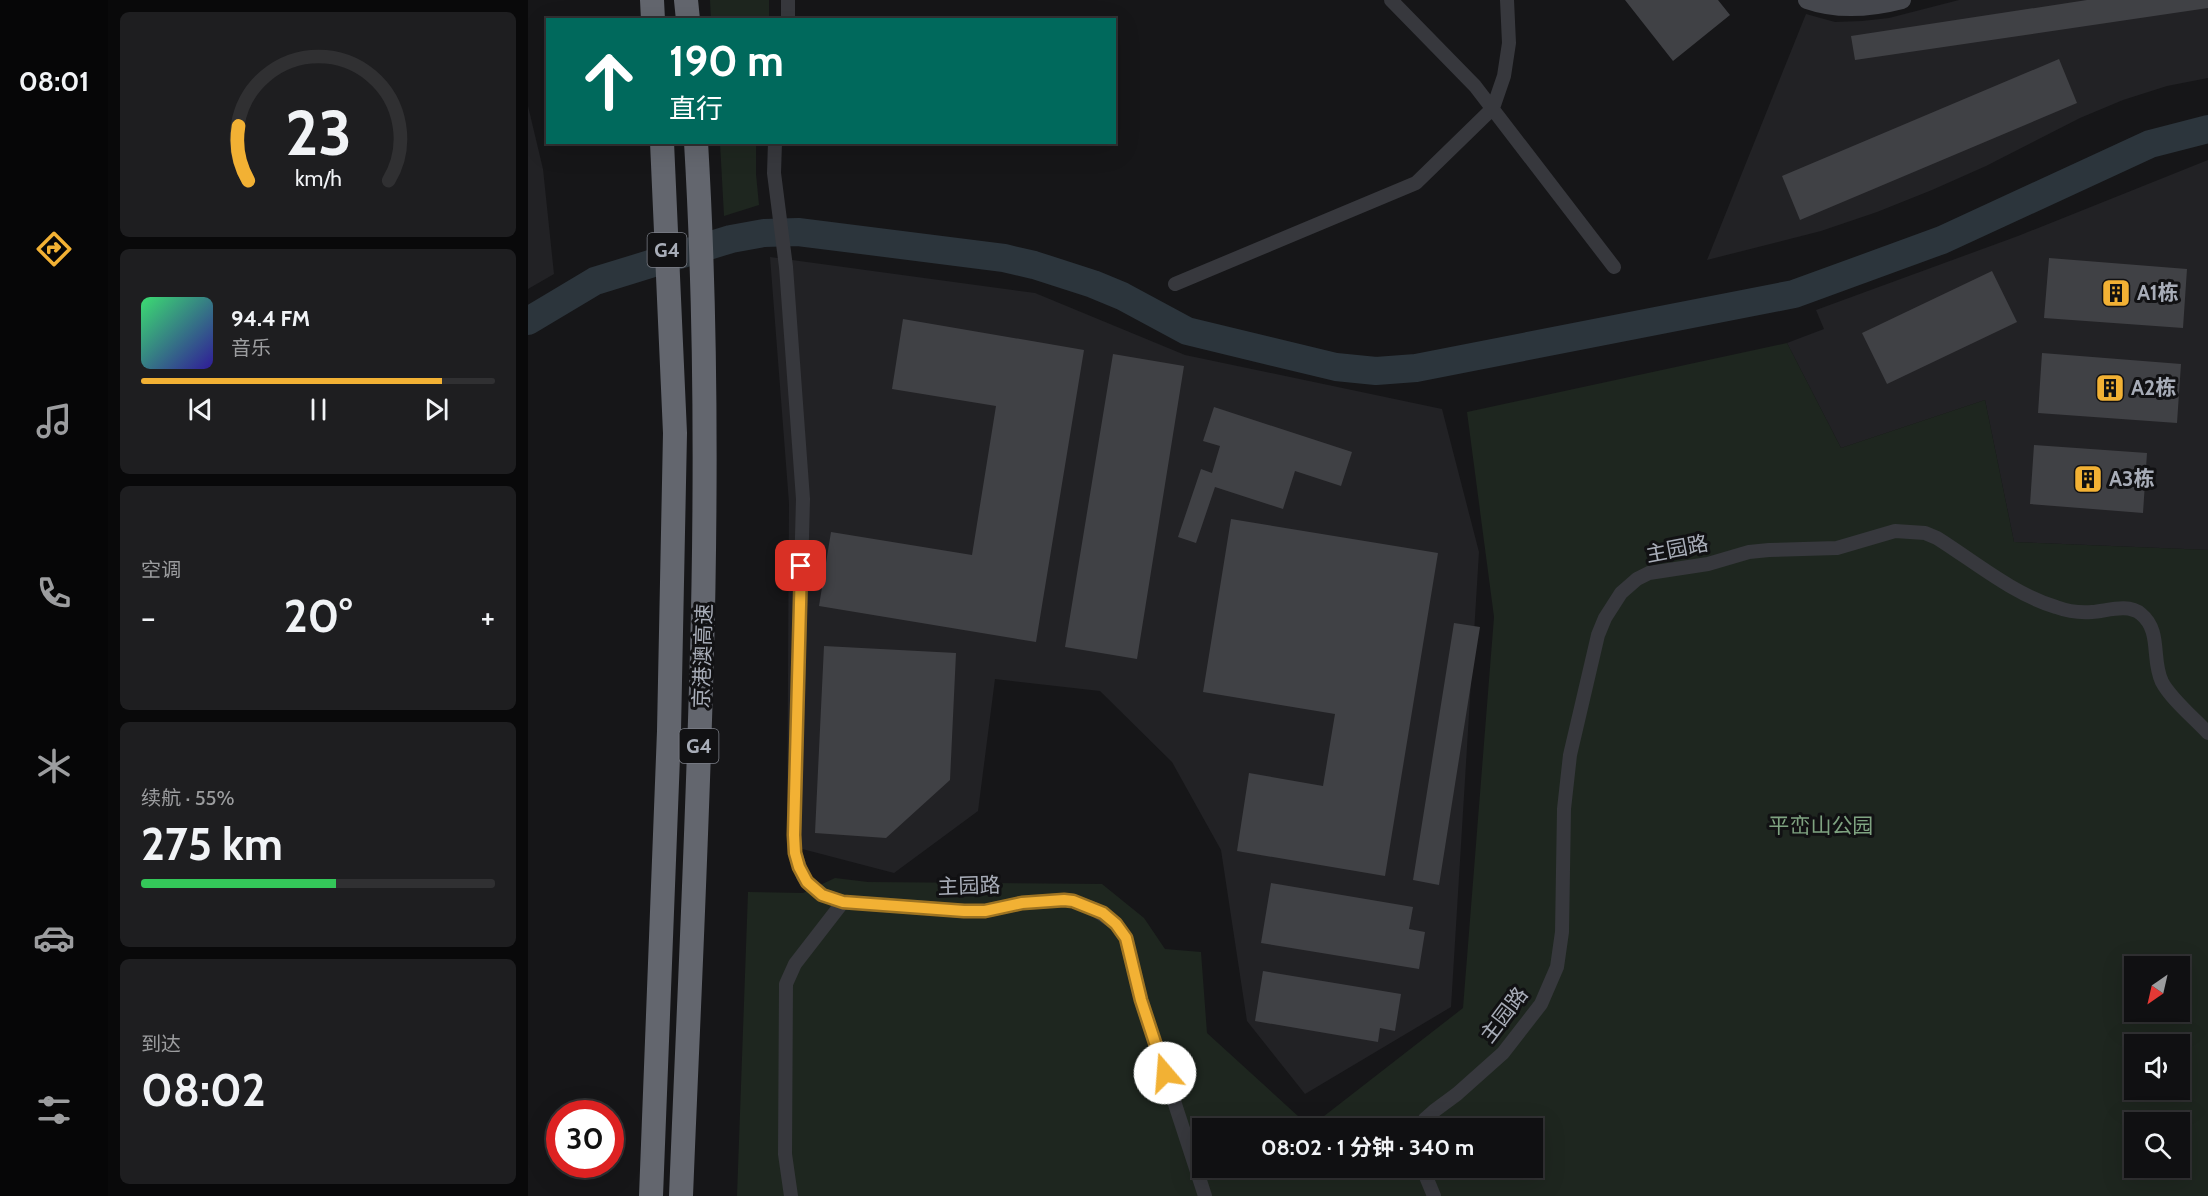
<!DOCTYPE html>
<html lang="zh">
<head>
<meta charset="utf-8">
<style>
	body { margin:0; font-family:Cabin,"Noto Sans SC",sans-serif; background:#1e1e20; color:#f1f3f6; height:100vh; display:flex; flex-direction:column; font-size:22px; white-space:nowrap }
	* { box-sizing:border-box; margin:0 }
	p { font-size:20px; color:#9c9d9f }
	.icon { flex:none; width:33px; height:33px; fill:none; stroke:currentColor; stroke-width:2; stroke-linecap:round; stroke-linejoin:round }
	.map { position:relative; flex:1; overflow:hidden }
	.sheet { display:flex; flex-direction:column; gap:12px; padding:12px; background:#09090a; width:420px }
	.sheet>* { flex:none }
	.top-card { position:absolute; left:18px; top:18px; width:570px; height:126px; border-radius:0px; box-shadow:0 6px 24px #0002,0 0 0 2px #303032; background:#00695c; color:#fff; overflow:hidden }
	.needle { width:39px; rotate:214deg }
	.tools { position:absolute; left:1596px; top:956px; display:grid; gap:12px }
	.tools a { display:grid; place-items:center; width:66px; height:66px; border-radius:0px; background:#101012; box-shadow:0 6px 24px #0002,0 0 0 2px #303032; font-size:30px }
	.speed { position:absolute; left:18px; top:1100px; display:flex; gap:12px; font-size:30px; font-weight:700; text-align:center }
	.speed>* { display:grid; place-content:center; width:78px; height:78px; border-radius:50%; background:#101012; box-shadow:0 6px 24px #0002,0 0 0 2px #303032; line-height:1 }
	.speed .limit { border:9px solid #d22; background:#fff; color:#111 }
	.pin { position:absolute; display:grid; place-items:center; width:51px; height:51px; color:#fff; margin:-26px; border-radius:12px; box-shadow:0 3px 9px #0006 }
	.me { position:absolute; width:66px; margin:-33px; rotate:342deg; stroke-linejoin:round; filter:drop-shadow(0 0 4px #0008) }
	.turn { display:flex; align-items:center; gap:21px; height:126px; padding:0 24px; font-size:27px }
	.turn .icon { width:78px; height:78px; stroke-width:2.5 }
	.turn b { display:block; font-size:42px; line-height:51px }
	.big { font-size:45px; font-weight:700; line-height:1.1 }
	.sheet .card { flex:1; display:flex; flex-direction:column; justify-content:center; gap:9px; min-width:0; padding:0 21px; border-radius:9px; background:#1e1e20 }
	.sheet .dial { align-items:center; gap:0 }
	.dial svg { height:156px; overflow:visible; fill:none; stroke:#303032; stroke-width:7; stroke-linecap:round; text-anchor:middle }
	.dial text { fill:#f1f3f6; stroke:none }
	.song { display:flex; align-items:center; gap:18px }
	.cover { width:72px; height:72px; border-radius:9px; background:linear-gradient(135deg,hsl(140 70% 55%),hsl(250 70% 35%)) }
	.played { height:6px; border-radius:3px; background:linear-gradient(90deg,#f2b134 85%,#303032 85%) }
	.keys { display:flex; justify-content:space-around; direction:ltr }
	.heat { display:flex; justify-content:space-between; align-items:center; font-size:33px; direction:ltr }
	.charge { height:9px; border-radius:4px; background:linear-gradient(90deg,#34c759 55%,#303032 0) }
	.trip { position:absolute; left:664px; top:1118px; width:351px; height:60px; border-radius:0px; background:#101012; box-shadow:0 6px 24px #0002,0 0 0 2px #303032; font-weight:700; line-height:60px; text-align:center }
	main { display:flex; flex:1; min-height:0 }
	.tabs { display:flex; flex-direction:column; width:108px; justify-content:space-around; align-items:center; background:#060607; color:#9c9d9f }
	.tabs .icon { width:42px; height:42px }
	.tabs .on { color:#f2b134 }
	.tabs b { font-size:27px; color:#f1f3f6 }
	.map>svg:first-child { display:block }
</style>
</head>
<body>
<main>
<nav class="tabs">
<b>08:01</b>
<svg class="icon on" aria-label="directions" viewBox="0 0 24 24"><path d="M12 3l9 9-9 9-9-9zM9 14v-3h6M13 9l2 2-2 2"/></svg>
<svg class="icon" aria-label="music" viewBox="0 0 24 24"><path d="M9 18V5l10-2v13"/><circle cx="6" cy="18" r="3"/><circle cx="16" cy="16" r="3"/></svg>
<svg class="icon" aria-label="phone" viewBox="0 0 24 24"><path d="M5 4h4l2 5-3 2q2 4 5 5l2-3 5 2v4C11 20 4 13 5 4z"/></svg>
<svg class="icon" aria-label="climate" viewBox="0 0 24 24"><path d="M12 3v18M4 7l16 10M4 17L20 7"/></svg>
<svg class="icon" aria-label="car" viewBox="0 0 24 24"><path d="M5 17H2v-5l4-1 3-4h7l3 4 3 1v5h-3M9 17h6M6 11h13"/><circle cx="7" cy="17" r="2"/><circle cx="17" cy="17" r="2"/></svg>
<svg class="icon" aria-label="filters" viewBox="0 0 24 24"><path d="M4 7h16M4 17h16"/><circle cx="9" cy="7" r="2"/><circle cx="15" cy="17" r="2"/></svg>
</nav>
<section class="sheet">
<div class="card dial"><svg viewBox="0 0 100 80">
<path d="M14 69A42 42 0 1 1 86 69"/>
<path d="M14 69A42 42 0 0 1 9 41" stroke="#f2b134"/>
<text x="50" y="56" font-size="32" font-weight="700">23</text>
<text x="50" y="72" font-size="11">km/h</text>
</svg></div>
<div class="card">
<div class="song"><i class="cover"></i><div><b>94.4 FM</b><p>音乐</p></div></div>
<div class="played"></div>
<div class="keys"><svg class="icon" aria-label="previous" viewBox="0 0 24 24"><path d="M18 5L8 12l10 7zM5 5v14"/></svg><svg class="icon" aria-label="pause" viewBox="0 0 24 24"><path d="M8 5v14M16 5v14"/></svg><svg class="icon" aria-label="next" viewBox="0 0 24 24"><path d="M6 5l10 7-10 7zM19 5v14"/></svg></div>
</div>
<div class="card"><p>空调</p>
<div class="heat"><a>−</a><b class="big">20°</b><a>+</a></div>
</div>
<div class="card"><p>续航 · 55%</p><b class="big">275 km</b><div class="charge"></div></div>
<div class="card"><p>到达</p><b class="big">08:02</b></div>
</section>
<div class="map">
<svg width="1680" height="1196" viewBox="0 0 1680 1196">
	<rect width="100%" height="100%" fill="#161618"/>
	<path fill="#222225" d="M1431,0H1680V78L1639,86L1595,100L1552,118L1458,166L1404,190L1349,212L1293,231L1179,260L1278,14L1307,22L1334,21L1361,18Z
		M0,106L15,169L26,274L0,289Z
		M1680,160V550L1486,542L1457,400L1313,448L1259,343L1296,329L1288,310L1490,236Z
		M242,257L507,293L657,355L914,409L951,552L923,1007L777,1094L719,1021L693,850L644,762L572,691L467,679L450,811L366,873L259,845L261,503Z"/>
	<path fill="#1e261f" fill-rule="evenodd" d="M182,0H241V19H183Z
		M192,143H228V174L231,205L196,216Z
		M1259,343L1313,448L1457,400L1486,542L1680,550V1196H209L220,892L275,893L307,878L340,882L574,884L616,918L637,949L673,952L679,1033L782,1127L935,1008L966,617L939,412ZM1606,966H1652V1011H1606ZM1606,1044H1652V1089H1606ZM1606,1122H1652V1167H1606ZM675,1128H1005V1167H675Z"/>
	<g fill="none" stroke-linecap="round" stroke-linejoin="round">
		<path stroke="#2c353c" stroke-width="28" d="M0,321L67,281L203,239L236,233L270,232L476,258L506,265L565,284L594,296L659,331L808,367L848,371L888,368L1266,294L1414,240L1622,144L1680,129"/>
	</g>
	<path fill="#404145" d="M1097,0H1190L1202,15L1145,61Z
		M1559,0H1680V8L1327,60L1323,36Z
		M1531,59L1549,103L1272,220L1254,176Z
		M1521,258L1659,269L1655,328L1516,318Z
		M1464,271L1489,322L1359,384L1334,333Z
		M375,319L556,350L508,642L291,606L303,532L444,555L468,406L364,389Z
		M1514,353L1653,364L1649,423L1510,413Z
		M585,354L656,366L609,659L537,647Z
		M686,407L824,452L813,486L767,471L755,509L687,487L668,543L650,537L673,469L684,473L692,446L675,441Z
		M1506,445L1619,453L1615,513L1502,504Z
		M703,519L910,553L857,876L709,851L721,773L795,786L807,714L675,692Z
		M926,623L952,627L911,885L885,880Z
		M296,646L428,653L422,780L358,838L287,833Z
		M743,883L885,907L881,929L897,932L891,969L733,943Z
		M735,971L873,994L867,1031L852,1028L850,1042L727,1021Z"/>
	<g fill="none" stroke-linecap="round" stroke-linejoin="round">
		<path stroke="#37383d" stroke-width="14" d="M260,0V20
			M863,0L947,86L1086,267
			M247,142L246,173L258,267L275,499L266,835L267,853L275,876L279,882L295,895L315,902L437,911H457L494,903L536,900L545,901L566,909L588,924L598,938L613,1000L677,1196
			M647,284L888,183L965,108L976,76L981,43L979,0
			M893,1128L897,1119L906,1111L929,1094L975,1053L1013,1004L1029,967L1034,932L1036,809L1042,755L1070,635L1077,618L1093,593L1109,579L1121,573L1180,564L1221,552L1241,550L1309,548L1367,531L1397,533L1409,538C1447,562 1485,594 1528,607C1539,611 1552,613 1564,612C1579,611 1600,603 1613,614C1634,631 1623,660 1634,682C1643,699 1666,718 1680,733
			M894,1167L906,1196
			M263,1196L257,1154L258,984L267,964L315,902"/>
		<path stroke="#45474d" stroke-width="18" d="M1279,0C1310,11 1343,8 1374,0"/>
		<path stroke="#63666e" stroke-width="24" d="M124,0L125,20
			M158,0L160,20
			M123,1196L141,731L147,433L134,142
			M153,1196C167,845 189,494 168,142"/>
	</g>
	<g fill="none" stroke-linecap="round" stroke-linejoin="round">
		<g stroke="#9d7322" stroke-width="15">
			<path id="route" d="M273,566L266,835L267,853L271,867L279,882L294,895L315,902L436,911H457L494,903L536,900L545,901L575,913L588,924L598,938L613,1000L637,1073"/>
		</g>
		<use href="#route" stroke="#f2b134" stroke-width="10"/>
	</g>
	<defs>
		<g id="building-square" transform="scale(1.5)"><rect x="-9" y="-9" width="18" height="18" rx="4" fill="#f2b134" stroke="#111113"/><path d="M-4-6H4V6H1V3H-1V6H-4ZM-2.5-4.3h1.7v1.8h-1.7ZM.8-4.3h1.7v1.8H.8ZM-2.5-1h1.7V.8h-1.7ZM.8-1h1.7V.8H.8Z" fill="#111"/></g>
	</defs>
	<g fill-rule="evenodd">
		<use href="#building-square" x="1588" y="293"/>
		<use href="#building-square" x="1582" y="388"/>
		<use href="#building-square" x="1560" y="479"/>
	</g>
	<g text-anchor="middle" stroke-width="6" stroke-linejoin="round" paint-order="stroke">
		<g fill="#111113" stroke="#7b7e86" stroke-width="1.5">
			<rect x="119.5" y="233" width="39" height="34" rx="4.5"/>
			<rect x="151.5" y="729" width="39" height="34" rx="4.5"/>
		</g>
		<g font-size="20" font-weight="bold" fill="#a8adb8">
			<text x="139" y="257">G4</text>
			<text x="171" y="753">G4</text>
		</g>
		<g font-size="21" font-weight="bold" fill="#a8adb8" stroke="#111113" text-anchor="start">
			<text x="1609" y="300">A1栋</text>
			<text x="1603" y="395">A2栋</text>
			<text x="1581" y="486">A3栋</text>
		</g>
		<g font-size="21" fill="#a8adb8" stroke="#111113">
			<text transform="translate(1149 549) rotate(-11)" y="7">主园路</text>
			<text transform="translate(175 656) rotate(-88)" y="7">京港澳高速</text>
			<text transform="translate(441 886) rotate(-2)" y="7">主园路</text>
			<text transform="translate(976 1015) rotate(-53)" y="7">主园路</text>
		</g>
		<g font-size="21" fill="#7fa381" stroke="#111113">
			<text x="1293" y="833">平峦山公园</text>
		</g>
	</g>
</svg>
<div class="tools">
<a><svg class="needle" viewBox="-14 -14 28 28"><path d="M0-13l5 13h-10z" fill="#e53935"/><path d="M0 13l5-13h-10z" fill="#9c9d9f"/></svg></a>
<a><svg class="icon" aria-label="sound" viewBox="0 0 24 24"><path d="M4 9h4l5-4v14l-5-4H4zM17 9q2 3 0 6"/></svg></a>
<a><svg class="icon" aria-label="search" viewBox="0 0 24 24"><circle cx="10" cy="10" r="6"/><path d="M15 15l6 6"/></svg></a>
</div>
<div class="speed"><div class="limit">30</div></div>
<div class="pin" style="left:273px;top:566px;background:#d93025"><svg class="icon" aria-label="arrive" viewBox="0 0 24 24"><path d="M6 21V4h12l-3 4 3 4H6"/></svg></div>
<svg class="me" style="left:637px;top:1073px" viewBox="-20 -20 40 40"><circle r="19" fill="#fff"/><path d="M0-13L10 11 0 6-10 11z" fill="#f2b134"/></svg>
<div class="trip">08:02 · 1 分钟 · 340 m</div>
<div class="top-card">
<div class="turn"><svg class="icon" aria-label="ahead" viewBox="0 0 24 24"><path d="M12 20V5M6 11l6-6 6 6"/></svg><div><b>190 m</b>直行</div></div>
</div>
</div>
</main>
</body>
</html>
